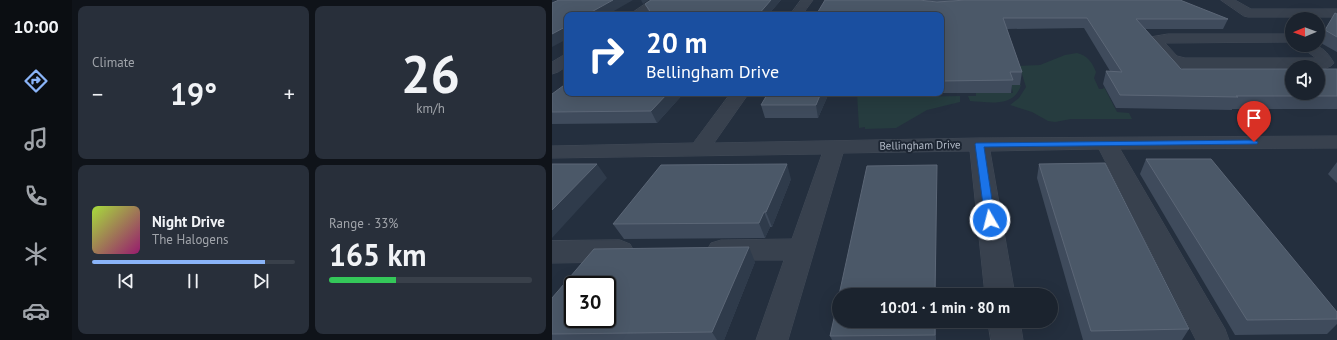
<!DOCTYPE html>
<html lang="en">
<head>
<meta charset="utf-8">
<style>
	body { margin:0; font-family:"PT Sans",sans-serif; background:#282f3a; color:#f1f3f6; height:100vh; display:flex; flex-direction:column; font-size:15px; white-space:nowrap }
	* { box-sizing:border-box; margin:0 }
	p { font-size:13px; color:#a0a4aa }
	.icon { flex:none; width:22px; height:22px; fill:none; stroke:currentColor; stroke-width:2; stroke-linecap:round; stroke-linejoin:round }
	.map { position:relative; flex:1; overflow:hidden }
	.sheet { display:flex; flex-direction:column; gap:6px; padding:6px; background:#0f1319; width:480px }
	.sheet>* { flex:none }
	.hud { position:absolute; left:12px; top:12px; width:380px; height:84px; border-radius:8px; box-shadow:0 4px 16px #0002,0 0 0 1px #39404a; background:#1a4fa0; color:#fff; overflow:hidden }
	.needle { width:26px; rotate:269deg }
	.fabs { position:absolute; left:733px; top:12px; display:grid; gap:8px }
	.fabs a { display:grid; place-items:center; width:40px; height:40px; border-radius:50%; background:#1b232e; box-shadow:0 4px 16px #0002,0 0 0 1px #39404a; font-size:20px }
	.speed { position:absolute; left:12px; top:276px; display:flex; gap:8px; font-size:20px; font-weight:700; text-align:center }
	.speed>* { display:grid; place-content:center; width:52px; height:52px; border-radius:50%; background:#1b232e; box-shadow:0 4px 16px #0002,0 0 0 1px #39404a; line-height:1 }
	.speed .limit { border:2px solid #111; border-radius:6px; background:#fff; color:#111 }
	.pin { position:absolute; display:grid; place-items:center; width:34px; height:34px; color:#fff; margin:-41px -17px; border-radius:50% 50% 50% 0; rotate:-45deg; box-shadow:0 0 4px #0007 }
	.pin .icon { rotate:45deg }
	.me { position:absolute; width:44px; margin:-22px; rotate:352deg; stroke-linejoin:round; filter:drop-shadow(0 0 3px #0008) }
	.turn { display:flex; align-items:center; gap:14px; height:84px; padding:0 16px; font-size:18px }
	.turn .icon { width:52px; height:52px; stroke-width:2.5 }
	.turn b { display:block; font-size:28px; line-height:34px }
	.big { font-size:30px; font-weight:700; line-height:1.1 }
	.sheet .tile { flex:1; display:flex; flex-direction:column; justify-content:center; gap:6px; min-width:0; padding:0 14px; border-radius:8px; background:#282f3a }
	.sheet .dial { align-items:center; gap:0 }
	.dial b { font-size:52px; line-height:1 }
	.song { display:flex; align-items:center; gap:12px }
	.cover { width:48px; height:48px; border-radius:6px; background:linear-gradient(135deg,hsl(80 70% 55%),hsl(320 70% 35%)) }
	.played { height:4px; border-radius:2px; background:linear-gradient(90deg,#8ab4f8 85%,#39404a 85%) }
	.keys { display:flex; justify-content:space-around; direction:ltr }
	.heat { display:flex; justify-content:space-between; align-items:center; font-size:22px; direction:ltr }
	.charge { height:6px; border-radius:3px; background:linear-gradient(90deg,#34c759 33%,#39404a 0) }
	.sheet .tiles { flex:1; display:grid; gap:6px; grid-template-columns:repeat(2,1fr) }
	.trip { position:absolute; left:280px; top:288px; width:226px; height:40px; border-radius:20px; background:#1b232e; box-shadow:0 4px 16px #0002,0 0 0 1px #39404a; font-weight:700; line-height:40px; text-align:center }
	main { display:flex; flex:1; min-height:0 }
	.menu { display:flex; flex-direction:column; width:72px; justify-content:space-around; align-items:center; background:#0b0e12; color:#a0a4aa }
	.menu .icon { width:28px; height:28px }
	.menu .active { color:#8ab4f8 }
	.menu b { font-size:18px; color:#f1f3f6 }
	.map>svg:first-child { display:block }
</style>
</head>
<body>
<main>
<nav class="menu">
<b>10:00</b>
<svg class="icon active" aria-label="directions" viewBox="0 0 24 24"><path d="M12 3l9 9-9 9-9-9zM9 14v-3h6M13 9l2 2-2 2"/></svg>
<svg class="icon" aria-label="music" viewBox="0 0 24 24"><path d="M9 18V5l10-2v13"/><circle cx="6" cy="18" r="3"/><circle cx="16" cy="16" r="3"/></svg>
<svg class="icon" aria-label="phone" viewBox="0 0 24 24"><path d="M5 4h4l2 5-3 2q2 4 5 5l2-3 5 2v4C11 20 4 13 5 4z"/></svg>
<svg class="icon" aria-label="climate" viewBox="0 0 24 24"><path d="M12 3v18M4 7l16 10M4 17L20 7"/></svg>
<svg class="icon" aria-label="car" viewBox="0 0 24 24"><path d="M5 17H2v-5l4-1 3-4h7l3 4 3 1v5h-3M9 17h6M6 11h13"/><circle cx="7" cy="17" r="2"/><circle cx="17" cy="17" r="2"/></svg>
</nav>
<section class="sheet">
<div class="tiles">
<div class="tile"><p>Climate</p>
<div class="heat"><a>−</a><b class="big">19°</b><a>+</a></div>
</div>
<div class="tile dial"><b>26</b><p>km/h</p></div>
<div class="tile">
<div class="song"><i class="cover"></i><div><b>Night Drive</b><p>The Halogens</p></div></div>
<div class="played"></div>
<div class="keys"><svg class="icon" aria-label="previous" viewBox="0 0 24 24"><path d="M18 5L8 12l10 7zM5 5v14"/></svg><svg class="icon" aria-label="pause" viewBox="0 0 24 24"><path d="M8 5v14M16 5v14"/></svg><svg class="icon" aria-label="next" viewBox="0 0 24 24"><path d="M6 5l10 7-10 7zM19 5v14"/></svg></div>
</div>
<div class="tile"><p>Range · 33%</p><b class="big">165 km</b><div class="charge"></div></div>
</div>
</section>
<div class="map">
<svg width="785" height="340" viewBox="0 0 785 340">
	<rect width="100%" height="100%" fill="#242f3e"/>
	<path fill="#263c3f" d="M525,53C536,56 540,62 544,72L542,78L547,89H551L552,87L565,112L577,113L580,119H519L503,122L496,121L480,112L458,105L467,98L474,87L469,71L465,66L488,65L513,55Z
		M459,85H469C462,108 436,102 418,101L416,96H424V93H461Z
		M305,93H357L359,96L363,97L408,96V102L375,110L344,128L313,129V127L307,128Z"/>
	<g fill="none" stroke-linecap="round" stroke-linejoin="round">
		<g stroke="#414a57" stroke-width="1">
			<path id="minor" d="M99,0H113L91,15H77Z
				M249,0H261L250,15H238Z
				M669,0H683L699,9H785V17H696L692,16Z
				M616,34H740V42L613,43L625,56L633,58H764L746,45C766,45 771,45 782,63L779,66L774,68H631L615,62L597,42L600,37Z
				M15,55V66L6,72L0,74V62L10,56Z
				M179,93H197L162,143L427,138L785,136V148L568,149L673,329L677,340H644L547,149L438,151L463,295H433L418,151L291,153L236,340H204L232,260H169L159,257L155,250L159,243L169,240L240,239L270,154L0,158V146L141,143Z
				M68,240L78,244L82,251L78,258L68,262L0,263V241Z
				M436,321H468L471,340H439Z"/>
		</g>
		<use href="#minor" fill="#38414e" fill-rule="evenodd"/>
	</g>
	<path fill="#3f4b5c" d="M99,0H229L216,15H98L93,4Z
		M368,0H410L387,2Z
		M385,2L676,19L671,29H593L629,69H785V109H680V110L564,108L551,84L554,71H558L532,28L455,29L470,72L468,85H460L459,93H364H389V15Z
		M783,13L785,14V52L767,42Z
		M15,72V82L11,75Z
		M15,93H132L105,123L0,124V94Z
		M277,93L266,118H213L209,105Z
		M594,159L785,312V324L775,334L683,335L588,174Z
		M785,162V183L776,174Z
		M487,164L637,329L630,340H531L485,178Z
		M239,179L220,227H218L213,238L72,239L61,224Z
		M203,262L172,340H0V298Z
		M384,321V340H280L278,336Z"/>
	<path fill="#2f3b4b" d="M61,0H81L55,15H34Z
		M89,0H97L91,4Z
		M219,0H229L216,15H206Z
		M15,26V39L0,47V34Z
		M116,93H132L105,123L99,111Z
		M269,93H277L266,118L264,105Z
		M45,164L55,178L0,238V210Z
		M235,164L239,179L220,227L214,212Z
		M385,165L384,295H383Z
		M212,212L218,227L213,238L207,223Z
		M197,247L203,262L172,340H165L160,332Z"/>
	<path fill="#4b5868" stroke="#5c6777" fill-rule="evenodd" d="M7,0H61L34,15H15V26L0,34V3Z
		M99,0H219L206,15H99L100,14L93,4Z
		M273,0H367L385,2L414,0H628L676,19H584L629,69H740V93H766V69H785V96H684L686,97L568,95L554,71L570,72L535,18H451L470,72H458L461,80L389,81V15H264Z
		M783,13L785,14V37L773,30Z
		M15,72V75H11Z
		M15,83V93H116L99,111L0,112V94Z
		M216,93H269L264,105H209Z
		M594,159H659L785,312V319L695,320Z
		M553,163L637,329L539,331L487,164Z
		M0,164H45L0,210Z
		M235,164L214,212H212L207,223L61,224L109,165Z
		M385,165L383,295H287L315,166Z
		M197,247L160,332L0,334V298L42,249ZM21,285H55V319H21Z
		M287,296V321H383V335L278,336Z"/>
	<path fill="#1a73e8" stroke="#114b97" d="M702,140L706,142L705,144L432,147L443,220L442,222H434L433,220L423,144L424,143Z"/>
	<g text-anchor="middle" stroke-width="4" stroke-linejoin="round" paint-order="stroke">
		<g font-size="11" fill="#b4bcc9" stroke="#1d2633">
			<text transform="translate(368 145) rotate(-1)" y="4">Bellingham Drive</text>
		</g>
	</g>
</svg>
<div class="fabs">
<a><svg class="needle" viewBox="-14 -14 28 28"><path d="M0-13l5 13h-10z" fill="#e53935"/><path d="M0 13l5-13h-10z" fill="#a0a4aa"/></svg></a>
<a><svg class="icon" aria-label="sound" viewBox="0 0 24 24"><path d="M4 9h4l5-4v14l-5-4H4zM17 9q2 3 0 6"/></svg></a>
</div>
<div class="speed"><div class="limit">30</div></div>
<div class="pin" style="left:702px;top:142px;background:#d93025"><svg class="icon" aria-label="arrive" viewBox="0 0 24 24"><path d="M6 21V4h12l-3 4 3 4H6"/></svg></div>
<svg class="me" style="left:438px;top:220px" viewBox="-20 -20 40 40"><circle r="17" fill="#1a73e8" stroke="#fff" stroke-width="3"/><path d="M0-11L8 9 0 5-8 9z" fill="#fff"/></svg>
<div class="trip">10:01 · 1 min · 80 m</div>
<div class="hud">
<div class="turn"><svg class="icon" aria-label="right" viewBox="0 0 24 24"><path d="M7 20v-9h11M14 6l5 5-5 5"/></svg><div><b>20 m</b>Bellingham Drive</div></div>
</div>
</div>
</main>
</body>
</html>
